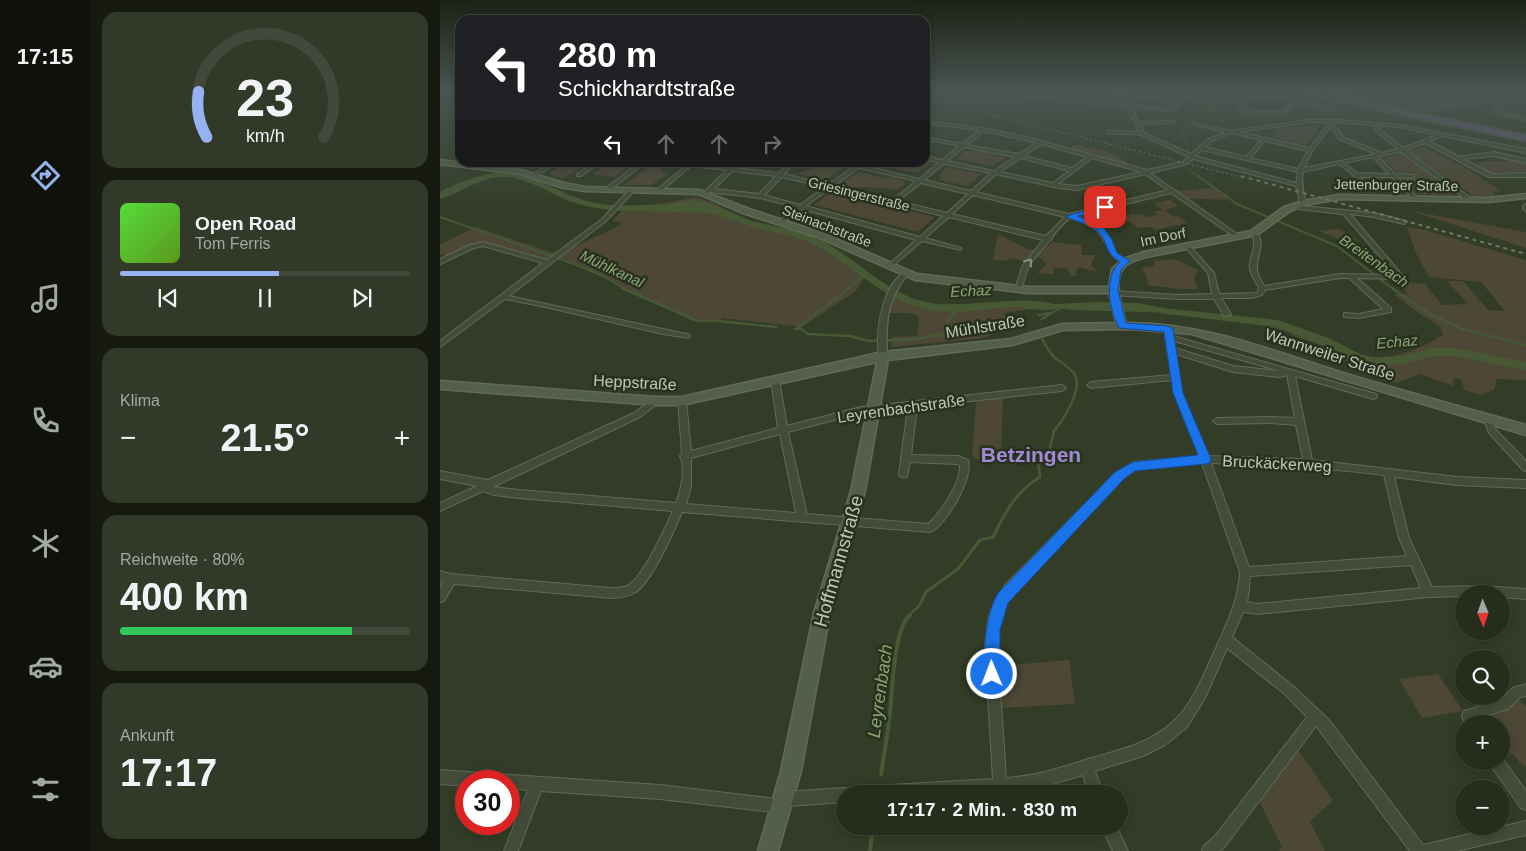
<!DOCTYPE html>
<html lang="de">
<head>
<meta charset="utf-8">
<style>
	body { margin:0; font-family:Arial,sans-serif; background:#323929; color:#f1f3f6; height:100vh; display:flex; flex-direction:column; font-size:19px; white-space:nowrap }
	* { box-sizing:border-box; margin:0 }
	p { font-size:16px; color:#a4a8a3 }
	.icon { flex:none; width:28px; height:28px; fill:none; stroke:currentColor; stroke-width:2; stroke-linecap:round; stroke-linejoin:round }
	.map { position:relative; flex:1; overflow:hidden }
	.details { display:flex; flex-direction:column; gap:12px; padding:12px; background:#15190f; width:350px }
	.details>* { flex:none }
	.top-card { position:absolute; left:15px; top:15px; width:475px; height:152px; border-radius:15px; box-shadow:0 2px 12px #0003,0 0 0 1px #42493b; background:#202124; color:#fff; overflow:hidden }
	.needle { width:32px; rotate:178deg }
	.fabs { position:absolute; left:1015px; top:585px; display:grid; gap:10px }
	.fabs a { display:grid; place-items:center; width:55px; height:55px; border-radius:50%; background:#262d1c; box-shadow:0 2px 12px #0003,0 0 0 1px #42493b; font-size:25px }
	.speed { position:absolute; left:15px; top:770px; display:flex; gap:10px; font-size:25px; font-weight:700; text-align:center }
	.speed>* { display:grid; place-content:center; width:65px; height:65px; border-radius:50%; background:#262d1c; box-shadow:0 2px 12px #0003,0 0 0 1px #42493b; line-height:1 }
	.speed .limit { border:8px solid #d22; background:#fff; color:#111 }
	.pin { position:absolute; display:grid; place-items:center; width:42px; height:42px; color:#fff; margin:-21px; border-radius:10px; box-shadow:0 2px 8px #0006 }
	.me { position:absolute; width:55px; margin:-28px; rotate:359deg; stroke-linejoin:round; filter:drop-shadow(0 0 4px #0008) }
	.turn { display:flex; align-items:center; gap:18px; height:105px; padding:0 20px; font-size:22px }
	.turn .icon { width:65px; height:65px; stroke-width:2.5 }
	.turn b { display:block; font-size:35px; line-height:42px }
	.lanes { display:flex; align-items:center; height:48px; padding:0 20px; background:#0003; justify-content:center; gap:25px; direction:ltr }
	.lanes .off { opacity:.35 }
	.big { font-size:38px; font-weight:800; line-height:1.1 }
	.details .card { flex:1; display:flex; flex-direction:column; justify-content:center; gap:8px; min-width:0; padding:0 18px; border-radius:15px; background:#323929 }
	.details .dial { align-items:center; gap:0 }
	.dial svg { height:130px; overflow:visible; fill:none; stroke:#42493b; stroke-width:7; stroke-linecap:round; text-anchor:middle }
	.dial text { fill:#f1f3f6; stroke:none }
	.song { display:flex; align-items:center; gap:15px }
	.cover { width:60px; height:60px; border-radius:8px; background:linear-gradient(135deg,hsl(110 70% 55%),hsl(90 70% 35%)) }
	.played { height:5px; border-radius:2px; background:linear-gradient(90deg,#95b2f1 55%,#42493b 55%) }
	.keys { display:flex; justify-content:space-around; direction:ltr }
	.heat { display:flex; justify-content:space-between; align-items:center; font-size:28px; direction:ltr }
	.charge { height:8px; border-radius:4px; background:linear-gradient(90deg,#34c759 80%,#42493b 0) }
	.trip { position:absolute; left:396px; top:785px; width:292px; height:50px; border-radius:25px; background:#262d1c; box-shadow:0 2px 12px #0003,0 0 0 1px #42493b; font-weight:800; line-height:50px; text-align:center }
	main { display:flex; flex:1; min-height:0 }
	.tab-bar { display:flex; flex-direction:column; width:90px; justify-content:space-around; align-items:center; background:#0f120b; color:#a4a8a3 }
	.tab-bar .icon { width:35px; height:35px }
	.tab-bar .current { color:#95b2f1 }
	.tab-bar b { font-size:22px; color:#f1f3f6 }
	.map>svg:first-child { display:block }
</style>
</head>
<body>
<main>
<nav class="tab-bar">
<b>17:15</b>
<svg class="icon current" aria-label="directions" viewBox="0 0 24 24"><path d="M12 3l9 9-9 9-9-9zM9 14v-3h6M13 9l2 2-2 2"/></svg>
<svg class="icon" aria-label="music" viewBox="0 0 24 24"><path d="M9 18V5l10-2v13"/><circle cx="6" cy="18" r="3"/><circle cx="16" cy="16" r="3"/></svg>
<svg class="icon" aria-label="phone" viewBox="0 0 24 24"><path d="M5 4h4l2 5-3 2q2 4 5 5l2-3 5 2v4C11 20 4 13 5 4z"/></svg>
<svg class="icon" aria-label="climate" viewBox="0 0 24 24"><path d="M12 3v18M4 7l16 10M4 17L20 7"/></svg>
<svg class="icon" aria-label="car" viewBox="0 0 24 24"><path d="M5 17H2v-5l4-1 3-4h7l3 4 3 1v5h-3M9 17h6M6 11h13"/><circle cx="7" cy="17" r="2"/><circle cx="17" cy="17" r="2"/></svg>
<svg class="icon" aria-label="filters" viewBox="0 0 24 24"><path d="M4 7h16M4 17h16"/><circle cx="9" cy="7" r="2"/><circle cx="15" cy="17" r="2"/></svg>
</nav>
<section class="details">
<div class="card dial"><svg viewBox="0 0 100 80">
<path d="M14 69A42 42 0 1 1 86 69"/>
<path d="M14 69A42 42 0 0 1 9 41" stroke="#95b2f1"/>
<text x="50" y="56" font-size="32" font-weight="700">23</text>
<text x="50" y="72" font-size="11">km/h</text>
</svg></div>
<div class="card">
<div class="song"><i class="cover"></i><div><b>Open Road</b><p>Tom Ferris</p></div></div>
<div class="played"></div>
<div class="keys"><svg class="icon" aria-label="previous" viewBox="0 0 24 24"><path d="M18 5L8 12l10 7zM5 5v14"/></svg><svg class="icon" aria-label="pause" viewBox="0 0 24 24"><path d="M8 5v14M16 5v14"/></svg><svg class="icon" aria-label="next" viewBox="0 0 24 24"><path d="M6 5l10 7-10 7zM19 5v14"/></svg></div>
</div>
<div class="card"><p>Klima</p>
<div class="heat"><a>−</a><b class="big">21.5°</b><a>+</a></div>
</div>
<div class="card"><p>Reichweite · 80%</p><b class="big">400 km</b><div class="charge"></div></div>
<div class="card"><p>Ankunft</p><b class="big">17:17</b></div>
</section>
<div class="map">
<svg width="1086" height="851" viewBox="0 0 1086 851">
	<rect width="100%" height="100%" fill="#323c26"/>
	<path fill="#4d4735" d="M713,90L725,92L719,98V102L692,98V92L709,93Z
		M777,90L791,92L779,106L778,112L759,111L766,106L768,99L778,92Z
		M901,90H952L964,93L949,102Z
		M1002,96L1016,104L983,109L969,101Z
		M966,116L1086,139V141L962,118L922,121Z
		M874,125L879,130L865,145L832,137L835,129Z
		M634,145C645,146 681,153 686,163H679L630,148Z
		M985,147L1029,170L1061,191L1052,192L1057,196H1033L968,151Z
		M525,151H540L566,158L553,166L517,159Z
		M962,153L1017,195L978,194L944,159Z
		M1070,160L1086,163V171L1051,173L1033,163Z
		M485,161L492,163L477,173L429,164Z
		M125,162H151V163L122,178L108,174Z
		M167,163H194L174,177L153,174Z
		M211,165L221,166V172L228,174L211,185H184Z
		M375,166L404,168L385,180L358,174Z
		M507,167L543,174L527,186L500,180L501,173Z
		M419,171L446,179L451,177L465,181L464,185L457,190C437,185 421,190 400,185Z
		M774,188L790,199C774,201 760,197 744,200L732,191Z
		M392,192L495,217L478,232L374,205Z
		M255,197L274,203L316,225L374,241L409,263L424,278L416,291L362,327L282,318L281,320L257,321L179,286L163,275L118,257L109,263L39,244L11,256L0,254V245L35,227L117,254L173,229L182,223L172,221L182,211L178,210L181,207L211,206Z
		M730,200L738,206L725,210L734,217L738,216L747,223L715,230L711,227L699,228L686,220H681L672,213L676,212L680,216L692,213L694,215L702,214L707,217L717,215L714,212L722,210L714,203Z
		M971,211L1086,232V248Z
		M967,227L985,230L1086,260V380L1056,379L1055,389L1042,395L1024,390L1022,380L1016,378L1013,380V386L980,374L956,383L929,375L917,365L901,359L902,356L880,345L851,335L852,333L816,324L815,321C834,325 851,332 870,337C877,339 885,339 893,341C901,343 908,350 916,353C944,364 979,350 1003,335L1000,326L978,313L954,294H968L957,281L985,284L1002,305L1028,304L1007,281H1023L1048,310L1065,311L1041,282L989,277L976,253Z
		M898,229L911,234L920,244L907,243L879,231Z
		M558,234L585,248L594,250L585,261L570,258L567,261L553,260Z
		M612,242L641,245L642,255H655L651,266L657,270L655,271L641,268L637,269L636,276H631L627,268H613L614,274L597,273L607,264L597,256Z
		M735,259L758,270L754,279L758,289H738L708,285L706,275L701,268L715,266L713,261Z
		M451,293C476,304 503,312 530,309C551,308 571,303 592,305L590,309L564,313L566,321L545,338L451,347L452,337L477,336L479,317L470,313H444Z
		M563,396L561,460L536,459L532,456L536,399Z
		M629,660L635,704L561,708L558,666Z
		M998,674L1023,711L982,718L959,679Z
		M1076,698L1086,706V766L1083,767L1073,754L1061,757V724H1034L1032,722L1037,716L1071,707Z
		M857,748L893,800L870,822L885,851H839L842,847L818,799Z"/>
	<path fill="#475934" d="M256,200C283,206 305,220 331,228L326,231L281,216L267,213L202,211L201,208Z
		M659,302L697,303L736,310L740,313L631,310L594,305Z"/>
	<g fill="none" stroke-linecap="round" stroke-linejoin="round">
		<path stroke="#475934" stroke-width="1" d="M750,151L742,134L743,130L754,122L757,114L769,106L772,100L782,94L781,90
			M748,169L760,178
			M89,171L100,162"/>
		<path stroke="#475934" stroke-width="2" d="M758,176L797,204L897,246L953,289
			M0,217L134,264L163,276L185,289
			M407,289L424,276"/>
		<path stroke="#475934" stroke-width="2.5" d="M182,288L257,321H279L336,327
			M952,288L988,313L1022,329L1086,345
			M599,315L610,313
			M602,319L620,308
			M357,328L409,288
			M355,329H361L368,334L410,336L428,341L476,339L553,325L568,317
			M510,334L507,323L516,309
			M601,337C605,344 609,352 614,357C620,362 631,368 635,375C643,390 622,422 613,432"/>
		<path stroke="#475934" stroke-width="3" d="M468,616L479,606L486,592L518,569L540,540L553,537C565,513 576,491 600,477L598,460L608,456L614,431"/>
		<path stroke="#475934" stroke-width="4" d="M441,774C444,754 448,733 450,712C453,689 453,630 470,615
			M430,851L433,826"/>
		<path fill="#475934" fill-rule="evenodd" d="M59,172C92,173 116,192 147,201C171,208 199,205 224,204L229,207C223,212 211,210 203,211C177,211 151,210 127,200C108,192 90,180 69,177C42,175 24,192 0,199V192C19,182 38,175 59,172Z
			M313,221C337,227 364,231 386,243C421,263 449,295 490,303C516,309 603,292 618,307C611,314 584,307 573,307C544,308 516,316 486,309C444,300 415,268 379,247C358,235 333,233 310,226L308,224Z
			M723,308L838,320L891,339L922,355L934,358L962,356L995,348H1013L1086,362V370L1013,356H995L962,364L934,366L914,361L883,345L836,327L719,313L717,311Z"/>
		<g stroke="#616a57" stroke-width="2">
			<path id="street" d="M638,90H655L688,93V90H692L691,105L728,109L732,107L748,90H753L736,109L730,111L692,108L698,122L734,121V122L732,123L700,124L704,133L751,154L768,139L786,132L754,125V123H756L791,131L870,120H901L960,125L1086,149V153L1003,136L989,141L1019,157L1054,152L1086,159V163L1054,156L1023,159L1052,174L1086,173V177H1049L985,143L966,150L1032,199V201H1028L961,152L938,156L955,174L974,175V177L972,178L958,177L977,197V199H973L952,177H920L930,188L925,189L911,173L899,164L863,172C861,183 863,192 866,203L863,205L860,203L856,186L753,159L747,164L710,173L800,236V238H796L731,193L637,216L652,222L662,229L670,240L677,254L688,260V262C670,263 669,244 659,233C652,225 640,221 630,218C623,224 614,232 611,240L609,241L589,265L581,289L578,291L575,289L583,265L603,240L509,217L485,238L521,248V250L482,241L449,269L447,268V266L476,240L362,209L342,223H338V221L356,207L320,198L270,192L265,193V191L287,170L251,166L221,191L216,190L246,166L225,162H251L290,168L295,162H301L295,168L339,173L350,162H355L344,174L388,185L413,167L388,162L418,164L479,179L499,162L485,160V156L502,160L519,146L485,139V137L522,144L539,130L485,123V121L543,128L586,137L707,170L743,162L749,157L701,135L667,133V131H669L699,132L687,108L584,97L586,96L687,105L688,96ZM870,122H889L870,148L799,132ZM893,122L960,127L997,135L963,148L939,128H935V130L958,149L942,153L903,137L898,129L891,126ZM889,129L894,131L899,139L936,154L864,168L872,151ZM543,131L597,143L579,154L527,145ZM792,133L821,140L806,157L765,147L772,141ZM825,141L868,151L858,169L810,158ZM602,144L647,157L632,168L584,156ZM524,147L575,157L554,171L507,161ZM762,150L858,172L856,183L755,156ZM933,157L949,174L917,173L904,163ZM581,158L629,171L613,183L560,172ZM652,158L701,172L637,186L618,184ZM504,164L551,173L531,191L484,180ZM419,168L476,181L453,200L394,186ZM292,171L336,176L319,194L274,189ZM556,174L619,188L637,190L705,174L728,190L629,214L536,192ZM342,177L385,187L360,205L324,195ZM481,183L528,194L507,213L458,201ZM390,188L503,216L480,237L366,206ZM533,195L625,217L606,236L512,214Z
				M1075,90H1080L1070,97V101L1058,111L1086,118V120L1053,113V111L1066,99L1014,108L973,111L960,109L912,96L886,93L894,91L902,92L960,107L987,108L1014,105L1067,96Z
				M813,94L856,100L897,109C886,113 868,106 856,103L843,114L806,113L797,110V108ZM816,96L848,101L852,102L842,112L807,111L802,109Z
				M112,162H118L95,177L90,176Z
				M155,162H161L141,176H137V174Z
				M200,162H206L170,190H166V188Z
				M190,189L195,190L166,221L69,296L246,334H249L250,336L249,338L223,334L110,308L65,299L0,347V341L103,263L43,246L34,248L0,264V259L30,245L43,242L107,260L162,219Z
				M1086,204V211L1083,209V206Z
				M851,205L934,213L966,221L967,222L964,224L934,217L910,214L964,277L961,279L917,278L951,308V312L919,318L904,317V313L919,314L943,309L909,278H900L825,290L822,295L811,298H781L791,314L787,316H784L774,299H737L673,295L670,293L673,291L737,295L772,294L768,273L745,247V245H749L774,273L779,294L817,293L819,288C816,282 811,275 810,269C807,256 820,248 811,233L814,231C827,240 817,254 817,266C816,273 821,280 824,286L900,274L956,275L903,214L849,208L848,207Z
				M465,272L468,274C446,302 446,321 447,356L443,359L440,358C433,337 443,283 465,272Z
				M725,327H731L733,336L936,394L937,396L936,398L933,399L855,376L872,460L1017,477L1086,480V488L1017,485L954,477L969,538L992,587L1043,586L1086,589V599L1061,597V594H1024V596L989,597L817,614L803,612L792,637L854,687L889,720L983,845L1086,821V835L1017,851H970L876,726L786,845L780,851H762L764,846L776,835L867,717L846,695L787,648L765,698L747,727L725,745L703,756L655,771L663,794H649L643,775L599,788L579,791L532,794H405V802L348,806L346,811L341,813L220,799L101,791L78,851H64L88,790L69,788V781H26V786L0,784V770L220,785L337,799L339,794L344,792L405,788L410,790L411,792L412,789L417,787L553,779L545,646L548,619L554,603L565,585L676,473L693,462L759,456L734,393L732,380L651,388L647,385L651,382L731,375L725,337ZM734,341L840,371L793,366L735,348ZM736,354L793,372L840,377L847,375L855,418L831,417L777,418L773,421L777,424L831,423L856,425L863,459L768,456L742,393ZM762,463L800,572C798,603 788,620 776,648C765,671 755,699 737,718C713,743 680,750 648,759C621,768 595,776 566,778L557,646L560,619L563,609L573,593L682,479L695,469ZM771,463C829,465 886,468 944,475L959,538L967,556L809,567ZM971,565L981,588L817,604L807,602L809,589L810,576Z
				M335,377L339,380L347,426L421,407L622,385L626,388L622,391L477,407L471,455L518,456L528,460C534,477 506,526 490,532L242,512C234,531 211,584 194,593C187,597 179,598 171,598L14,584L4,601L0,602V587L3,582L0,581V571L11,574L171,588C176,588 182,588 187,586C203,578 225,528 233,511L79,498L54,495L43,491L0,511V503L37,486L0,479V471L48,480L194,413L215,398L218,399L219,401L218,403L200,417L53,487L79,490L236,503C241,490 246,469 240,456L242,453L238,401L239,399H245L246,401L251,451L338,428L331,380ZM468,408L459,474L461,477H467L470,462L517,464L520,465C521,482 501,513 488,524L366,514V510L348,432L421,413ZM340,434L356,513L246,504L251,486V458Z
				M1048,416L1051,417L1056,430L1086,461V471L1083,470L1049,433L1044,419Z
				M1086,684V696L1080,697L1068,709L1035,719L1036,724H1024L1022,715L1024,711L1060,700L1073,688Z
				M1061,757L1086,791V810L1081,808L1051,766L1049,761H1061Z
				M661,826H676L688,851H673Z"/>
		</g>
		<g stroke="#616a57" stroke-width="3">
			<path id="secondary" d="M0,160L81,170L124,183L145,187L260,190L309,209L383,233L477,274L588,287H669L672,269L683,259L704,252L811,231L844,207L863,201L899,195L1048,198L1086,194V198L1048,202L899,199L865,205L850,211L817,235L706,257C701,259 695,260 690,263C669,273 682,306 686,323C761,322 830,350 900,372C962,391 1024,408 1086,425V435L752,334L691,329L623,330L572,345L448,360L425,491L390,613L361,771L338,851H318L341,771L374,613L411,491L437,362L242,405H215L0,389V381L215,397H242L443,352L571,339L622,324L676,323L669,293H588L475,280L377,237L303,213L259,194L145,191L120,187L80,174L0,164Z"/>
		</g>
		<g stroke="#4e5744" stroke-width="3">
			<path id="highway" d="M845,90H862L1086,135V141Z"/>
		</g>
		<use href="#street" fill="#434c39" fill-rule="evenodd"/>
		<use href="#secondary" fill="#535f48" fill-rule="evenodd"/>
		<use href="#highway" fill="#645772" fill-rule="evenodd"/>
		<path stroke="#6d7861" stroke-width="1" stroke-dasharray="2.5 2.5" stroke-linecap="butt" d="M485,98L805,178"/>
		<path stroke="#6d7861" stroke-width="2" stroke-dasharray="4 4" stroke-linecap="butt" d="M801,176L1086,254"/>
		<g stroke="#616a57" stroke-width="6" stroke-linecap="butt">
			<path id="street-bridge" d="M888,93L893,103"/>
		</g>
		<use href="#street-bridge" stroke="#434c39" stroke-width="5"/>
	</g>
	<defs><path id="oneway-chevron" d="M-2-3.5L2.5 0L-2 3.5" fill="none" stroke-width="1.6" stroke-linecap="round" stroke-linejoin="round" transform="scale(1.25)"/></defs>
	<use stroke="#87907d" href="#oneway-chevron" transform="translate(589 262) rotate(-52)"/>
	<linearGradient id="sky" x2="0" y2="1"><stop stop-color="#1c2115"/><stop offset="0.43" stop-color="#495652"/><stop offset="1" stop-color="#495652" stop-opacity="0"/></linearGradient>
	<rect width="1086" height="209" fill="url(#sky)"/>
	<path fill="#1a73e8" stroke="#114b97" d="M665,205L668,206V209L638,216L664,228L672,240L677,253L690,261L681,270L678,290L686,323L728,326L733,329L743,393L771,459L770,463L766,464L695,471L684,479L568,603L560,630V674L558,679L552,681L546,679L544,674C545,645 544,619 558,593L675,472L693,462L758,455L733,393L724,332L679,328C669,309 663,277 680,262C662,251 670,242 657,231C648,223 635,222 626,216Z"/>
	<g text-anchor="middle" stroke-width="5" stroke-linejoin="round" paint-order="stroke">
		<g font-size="14" fill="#bec7b5" stroke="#28311e">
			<text transform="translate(956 185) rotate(1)" y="5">Jettenburger Straße</text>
			<text transform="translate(419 194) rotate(14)" y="5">Griesingerstraße</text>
			<text transform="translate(387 226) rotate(21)" y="5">Steinachstraße</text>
			<text transform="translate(723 237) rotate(-12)" y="5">Im Dorf</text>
		</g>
		<g font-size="15" font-style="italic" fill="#8ca471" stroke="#28311e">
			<text transform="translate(934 261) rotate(35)" y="5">Breitenbach</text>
			<text transform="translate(172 269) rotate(25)" y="5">Mühlkanal</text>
			<text transform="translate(531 291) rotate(-3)" y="5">Echaz</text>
			<text transform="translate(957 342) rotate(-5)" y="5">Echaz</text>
		</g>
		<g font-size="16" fill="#bec7b5" stroke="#28311e">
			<text transform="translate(545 326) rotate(-9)" y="6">Mühlstraße</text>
			<text transform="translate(890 354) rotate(18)" y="6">Wannweiler Straße</text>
			<text transform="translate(195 382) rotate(3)" y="6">Heppstraße</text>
			<text transform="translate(461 408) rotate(-8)" y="6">Leyrenbachstraße</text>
			<text transform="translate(837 463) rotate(3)" y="6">Bruckäckerweg</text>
		</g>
		<g font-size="18" font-style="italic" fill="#8ca471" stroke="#28311e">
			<text transform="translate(440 691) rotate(-82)" y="6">Leyrenbach</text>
		</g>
		<g font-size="19" fill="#bec7b5" stroke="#28311e">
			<text transform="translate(398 561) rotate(-74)" y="7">Hoffmannstraße</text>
		</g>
		<g font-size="21" font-weight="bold" fill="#a189d7" stroke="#28311e">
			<text x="591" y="462">Betzingen</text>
		</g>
	</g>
</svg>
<div class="fabs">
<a><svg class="needle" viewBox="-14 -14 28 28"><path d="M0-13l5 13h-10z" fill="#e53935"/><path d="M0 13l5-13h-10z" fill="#a4a8a3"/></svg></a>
<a><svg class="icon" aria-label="search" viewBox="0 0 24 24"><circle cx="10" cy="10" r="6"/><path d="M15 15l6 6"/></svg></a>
<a>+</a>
<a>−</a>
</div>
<div class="speed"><div class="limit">30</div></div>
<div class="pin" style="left:665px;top:207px;background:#d93025"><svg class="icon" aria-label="arrive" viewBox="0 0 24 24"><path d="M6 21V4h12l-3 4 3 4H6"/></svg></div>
<svg class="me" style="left:552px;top:674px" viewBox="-20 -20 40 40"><circle r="17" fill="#1a73e8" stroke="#fff" stroke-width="3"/><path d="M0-11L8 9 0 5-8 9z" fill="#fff"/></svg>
<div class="trip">17:17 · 2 Min. · 830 m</div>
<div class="top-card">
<div class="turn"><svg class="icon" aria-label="left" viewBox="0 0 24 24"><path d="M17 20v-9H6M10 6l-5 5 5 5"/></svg><div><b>280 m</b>Schickhardtstraße</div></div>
<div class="lanes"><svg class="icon" aria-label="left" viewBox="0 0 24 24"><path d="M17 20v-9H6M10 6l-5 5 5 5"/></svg><svg class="icon off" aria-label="ahead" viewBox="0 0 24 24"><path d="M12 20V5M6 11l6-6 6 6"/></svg><svg class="icon off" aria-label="ahead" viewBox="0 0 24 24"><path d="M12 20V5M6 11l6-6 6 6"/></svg><svg class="icon off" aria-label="right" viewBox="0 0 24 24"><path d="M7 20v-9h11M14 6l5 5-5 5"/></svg></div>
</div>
</div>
</main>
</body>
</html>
